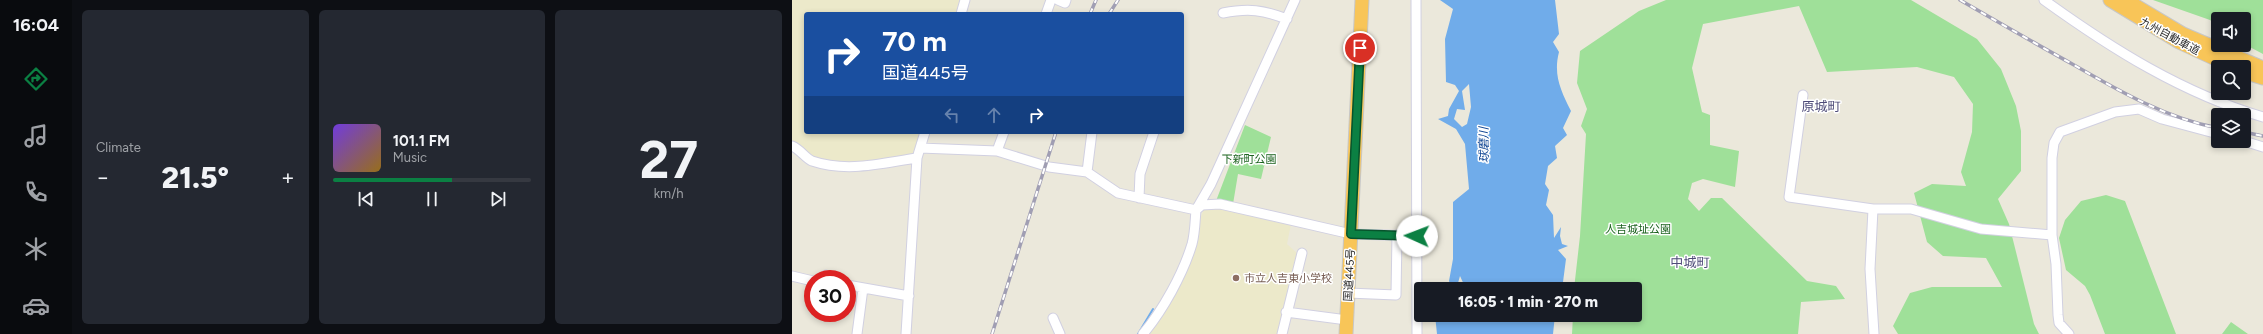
<!DOCTYPE html>
<html lang="en">
<head>
<meta charset="utf-8">
<style>
	body { margin:0; font-family:Figtree,"Noto Sans JP",sans-serif; background:#242831; color:#f1f3f6; height:100vh; display:flex; flex-direction:column; font-size:15px; white-space:nowrap }
	* { box-sizing:border-box; margin:0 }
	p { font-size:13px; color:#9ea1a6 }
	.icon { flex:none; width:22px; height:22px; fill:none; stroke:currentColor; stroke-width:2; stroke-linecap:round; stroke-linejoin:round }
	.map { position:relative; flex:1; overflow:hidden }
	.details { display:flex; flex-direction:column; gap:10px; padding:10px; background:#0d0f14; width:720px }
	.details>* { flex:none }
	.hud { position:absolute; left:12px; top:12px; width:380px; height:122px; border-radius:4px; box-shadow:0 2px 6px #0003; background:#1a4fa0; color:#fff; overflow:hidden }
	.controls { position:absolute; left:1419px; top:12px; display:grid; gap:8px }
	.controls a { display:grid; place-items:center; width:40px; height:40px; border-radius:4px; background:#171b24; box-shadow:0 2px 6px #0003; font-size:20px }
	.speed { position:absolute; left:12px; top:270px; display:flex; gap:8px; font-size:20px; font-weight:700; text-align:center }
	.speed>* { display:grid; place-content:center; width:52px; height:52px; border-radius:50%; background:#171b24; box-shadow:0 2px 6px #0003; line-height:1 }
	.speed .limit { border:6px solid #d22; background:#fff; color:#111 }
	.pin { position:absolute; display:grid; place-items:center; width:34px; height:34px; color:#fff; margin:-17px; border:2px solid #fff; border-radius:50%; box-shadow:0 1px 4px #0007 }
	.me { position:absolute; width:44px; margin:-22px; rotate:272deg; stroke-linejoin:round; filter:drop-shadow(0 0 3px #0008) }
	.turn { display:flex; align-items:center; gap:14px; height:84px; padding:0 12px; font-size:18px }
	.turn .icon { width:52px; height:52px; stroke-width:2.5 }
	.turn b { display:block; font-size:28px; line-height:34px }
	.lanes { display:flex; align-items:center; height:38px; padding:0 12px; background:#0003; justify-content:center; gap:20px; direction:ltr }
	.lanes .off { opacity:.35 }
	.big { font-size:30px; font-weight:800; line-height:1.1 }
	.details .tile { flex:1; display:flex; flex-direction:column; justify-content:center; gap:6px; min-width:0; padding:0 14px; border-radius:6px; background:#242831 }
	.details .dial { align-items:center; gap:0 }
	.dial b { font-size:52px; line-height:1 }
	.song { display:flex; align-items:center; gap:12px }
	.cover { width:48px; height:48px; border-radius:6px; background:linear-gradient(135deg,hsl(260 70% 55%),hsl(40 70% 35%)) }
	.played { height:4px; border-radius:2px; background:linear-gradient(90deg,#0b8043 60%,#363941 60%) }
	.keys { display:flex; justify-content:space-around; direction:ltr }
	.heat { display:flex; justify-content:space-between; align-items:center; font-size:22px; direction:ltr }
	.details .tiles { flex:1; display:grid; gap:10px; grid-template-columns:repeat(3,1fr) }
	.trip { position:absolute; left:622px; top:282px; width:228px; height:40px; border-radius:4px; background:#171b24; box-shadow:0 2px 6px #0003; font-weight:800; line-height:40px; text-align:center }
	main { display:flex; flex:1; min-height:0 }
	.tab-bar { display:flex; flex-direction:column; width:72px; justify-content:space-around; align-items:center; background:#090b0e; color:#9ea1a6 }
	.tab-bar .icon { width:28px; height:28px }
	.tab-bar .current { color:#0b8043 }
	.tab-bar b { font-size:18px; color:#f1f3f6 }
	.map>svg:first-child { display:block }
</style>
</head>
<body>
<main>
<nav class="tab-bar">
<b>16:04</b>
<svg class="icon current" aria-label="directions" viewBox="0 0 24 24"><path d="M12 3l9 9-9 9-9-9zM9 14v-3h6M13 9l2 2-2 2"/></svg>
<svg class="icon" aria-label="music" viewBox="0 0 24 24"><path d="M9 18V5l10-2v13"/><circle cx="6" cy="18" r="3"/><circle cx="16" cy="16" r="3"/></svg>
<svg class="icon" aria-label="phone" viewBox="0 0 24 24"><path d="M5 4h4l2 5-3 2q2 4 5 5l2-3 5 2v4C11 20 4 13 5 4z"/></svg>
<svg class="icon" aria-label="climate" viewBox="0 0 24 24"><path d="M12 3v18M4 7l16 10M4 17L20 7"/></svg>
<svg class="icon" aria-label="car" viewBox="0 0 24 24"><path d="M5 17H2v-5l4-1 3-4h7l3 4 3 1v5h-3M9 17h6M6 11h13"/><circle cx="7" cy="17" r="2"/><circle cx="17" cy="17" r="2"/></svg>
</nav>
<section class="details">
<div class="tiles">
<div class="tile"><p>Climate</p>
<div class="heat"><a>−</a><b class="big">21.5°</b><a>+</a></div>
</div>
<div class="tile">
<div class="song"><i class="cover"></i><div><b>101.1 FM</b><p>Music</p></div></div>
<div class="played"></div>
<div class="keys"><svg class="icon" aria-label="previous" viewBox="0 0 24 24"><path d="M18 5L8 12l10 7zM5 5v14"/></svg><svg class="icon" aria-label="pause" viewBox="0 0 24 24"><path d="M8 5v14M16 5v14"/></svg><svg class="icon" aria-label="next" viewBox="0 0 24 24"><path d="M6 5l10 7-10 7zM19 5v14"/></svg></div>
</div>
<div class="tile dial"><b>27</b><p>km/h</p></div>
</div>
</section>
<div class="map">
<svg width="1471" height="334" viewBox="0 0 1471 334">
	<rect width="100%" height="100%" fill="#ebe8db"/>
	<path fill="#ece9ca" d="M0,0H170L165,14H14V132H129L122,155L78,164H53L22,159L0,142Z
		M413,206L449,211L499,224L495,244L506,254L488,334H357L370,316L380,297Z"/>
	<path fill="#9fe099" d="M874,0H1119L1185,39L1209,69L1224,106L1229,131V171L1206,199L1217,224L1242,324L1247,334H1106L1101,326L1118,293L1140,287H1210L1194,258L1151,256L1135,242L1122,193L1140,184L1174,186L1169,172L1180,132L1181,104L1162,77L1125,67L1035,72L1007,6L911,24L900,68L910,112L918,115V145L947,151L943,187L911,179L900,183L896,199L907,211L919,198H930L1015,281L1044,286L1053,299L1009,302L1006,334H780L781,315H843V289H782L788,236L794,134L789,126L795,109L785,83L788,51L847,11Z
		M1361,0H1471V54L1452,44V19H1426V26L1418,20Z
		M453,125L479,137L469,179L446,174L441,204L424,201Z
		M1314,195L1333,201L1384,334H1313L1298,295L1293,286L1274,270L1267,238L1273,220L1289,201Z
		M1439,322L1456,334H1430Z"/>
	<path fill="#70acea" fill-rule="evenodd" d="M648,0H763L767,34L761,42L767,52C761,75 769,91 779,111L771,128L775,135L763,146L765,158L756,166L753,184L757,190L754,205L761,215L762,238L769,227L768,236L770,244L776,246L766,250L774,259L771,282L778,289H674L668,276L666,283L660,288L657,281L661,259V202L677,189L673,144L664,129L646,119L656,116L657,109L667,91L663,85L654,82L653,39L661,9ZM677,84L679,107L675,124L670,127L662,119L665,109L673,110L670,91Z
		M643,315H763L761,334H645Z"/>
	<g fill="none" stroke-linecap="round" stroke-linejoin="round">
		<path stroke="#70acea" stroke-width="2" d="M346,334L361,309"/>
		<g stroke="#d1d0e1" stroke-width="11">
			<path id="minor" d="M266,0L273,3L274,0
				M624,0L625,334
				M1252,0C1320,49 1390,93 1471,117
				M431,13C457,8 471,10 495,19
				M169,14L173,0
				M254,14L259,0
				M1011,95L997,197L1081,209H1119L1189,229L1260,235
				M1452,141L1471,147
				M0,146C8,149 13,158 20,161C56,173 90,163 125,158
				M128,148L205,151L257,167L295,172L326,193L404,210L419,184L503,0
				M205,151L212,132
				M295,172L300,132
				M347,198L348,174L362,132
				M1081,209L1078,269L1082,334
				M0,276L21,281
				M27,279L34,275L41,279
				M55,285L117,296
				M556,293L604,295L605,235
				M494,312L555,320
				M261,318L268,334
				M65,334L71,288
				M114,334L125,158L133,132
				M351,334C371,310 391,274 400,244C403,233 403,221 404,210L410,205L428,204L559,234L625,236
				M490,334L510,253
				M1277,334L1267,323L1266,315L1264,264L1260,235V158L1262,143L1268,132L1323,112L1347,109L1370,119L1426,134"/>
		</g>
		<g stroke="#c7c7c7" stroke-width="15">
			<path id="highway" d="M1318,0L1387,42L1441,67
				M1334,0L1391,34L1471,68
				M1452,72L1471,78
				M554,334L570,0"/>
		</g>
		<use href="#minor" stroke="#fff" stroke-width="9"/>
		<use href="#highway" stroke="#f8c558" stroke-width="13"/>
		<g stroke="#a09eb3" stroke-width="3.5">
			<path id="rail" d="M1168,0C1206,22 1244,44 1282,65C1327,91 1374,118 1426,128
				M298,14L304,0
				M317,14L326,0
				M1452,132L1471,136
				M200,334L264,132"/>
		</g>
		<use href="#rail" stroke="#fff" stroke-width="2" stroke-dasharray="6" stroke-linecap="butt"/>
	</g>
	<g fill="none" stroke-linecap="round" stroke-linejoin="round">
		<g stroke="#07532c" stroke-width="10">
			<path id="route" d="M568,48L559,234L625,236"/>
		</g>
		<use href="#route" stroke="#0b8043" stroke-width="7"/>
	</g>
	<circle fill="#8d6e63" stroke="#fff" stroke-width="1.5" cx="444" cy="278" r="4"/>
	<g text-anchor="middle" stroke-width="3" stroke-linejoin="round" paint-order="stroke">
		<g font-size="11" fill="#292929" stroke="#fff">
			<text transform="translate(1378 36) rotate(28)" y="4">九州自動車道</text>
			<text transform="translate(557 275) rotate(-87)" y="4">国道445号</text>
		</g>
		<g font-size="11" fill="#1c631f" stroke="#fff">
			<text x="457" y="163">下新町公園</text>
			<text x="846" y="233">人吉城址公園</text>
		</g>
		<g font-size="11" fill="#785e54" stroke="#fff" text-anchor="start">
			<text x="452" y="282">市立人吉東小学校</text>
		</g>
		<g font-size="12" font-style="italic" fill="#124794" stroke="#fff">
			<text transform="translate(692 145) rotate(-91)" y="4">球磨川</text>
		</g>
		<g font-size="13" fill="#4e4b78" stroke="#fff">
			<text x="1029" y="111">原城町</text>
			<text x="898" y="267">中城町</text>
		</g>
	</g>
</svg>
<div class="controls">
<a><svg class="icon" aria-label="sound" viewBox="0 0 24 24"><path d="M4 9h4l5-4v14l-5-4H4zM17 9q2 3 0 6"/></svg></a>
<a><svg class="icon" aria-label="search" viewBox="0 0 24 24"><circle cx="10" cy="10" r="6"/><path d="M15 15l6 6"/></svg></a>
<a><svg class="icon" aria-label="layers" viewBox="0 0 24 24"><path d="M12 4l9 5-9 5-9-5zM3 14l9 5 9-5"/></svg></a>
</div>
<div class="speed"><div class="limit">30</div></div>
<div class="pin" style="left:568px;top:48px;background:#d93025"><svg class="icon" aria-label="arrive" viewBox="0 0 24 24"><path d="M6 21V4h12l-3 4 3 4H6"/></svg></div>
<svg class="me" style="left:625px;top:236px" viewBox="-20 -20 40 40"><circle r="19" fill="#fff"/><path d="M0-13L10 11 0 6-10 11z" fill="#0b8043"/></svg>
<div class="trip">16:05 · 1 min · 270 m</div>
<div class="hud">
<div class="turn"><svg class="icon" aria-label="right" viewBox="0 0 24 24"><path d="M7 20v-9h11M14 6l5 5-5 5"/></svg><div><b>70 m</b>国道445号</div></div>
<div class="lanes"><svg class="icon off" aria-label="left" viewBox="0 0 24 24"><path d="M17 20v-9H6M10 6l-5 5 5 5"/></svg><svg class="icon off" aria-label="ahead" viewBox="0 0 24 24"><path d="M12 20V5M6 11l6-6 6 6"/></svg><svg class="icon" aria-label="right" viewBox="0 0 24 24"><path d="M7 20v-9h11M14 6l5 5-5 5"/></svg></div>
</div>
</div>
</main>
</body>
</html>
